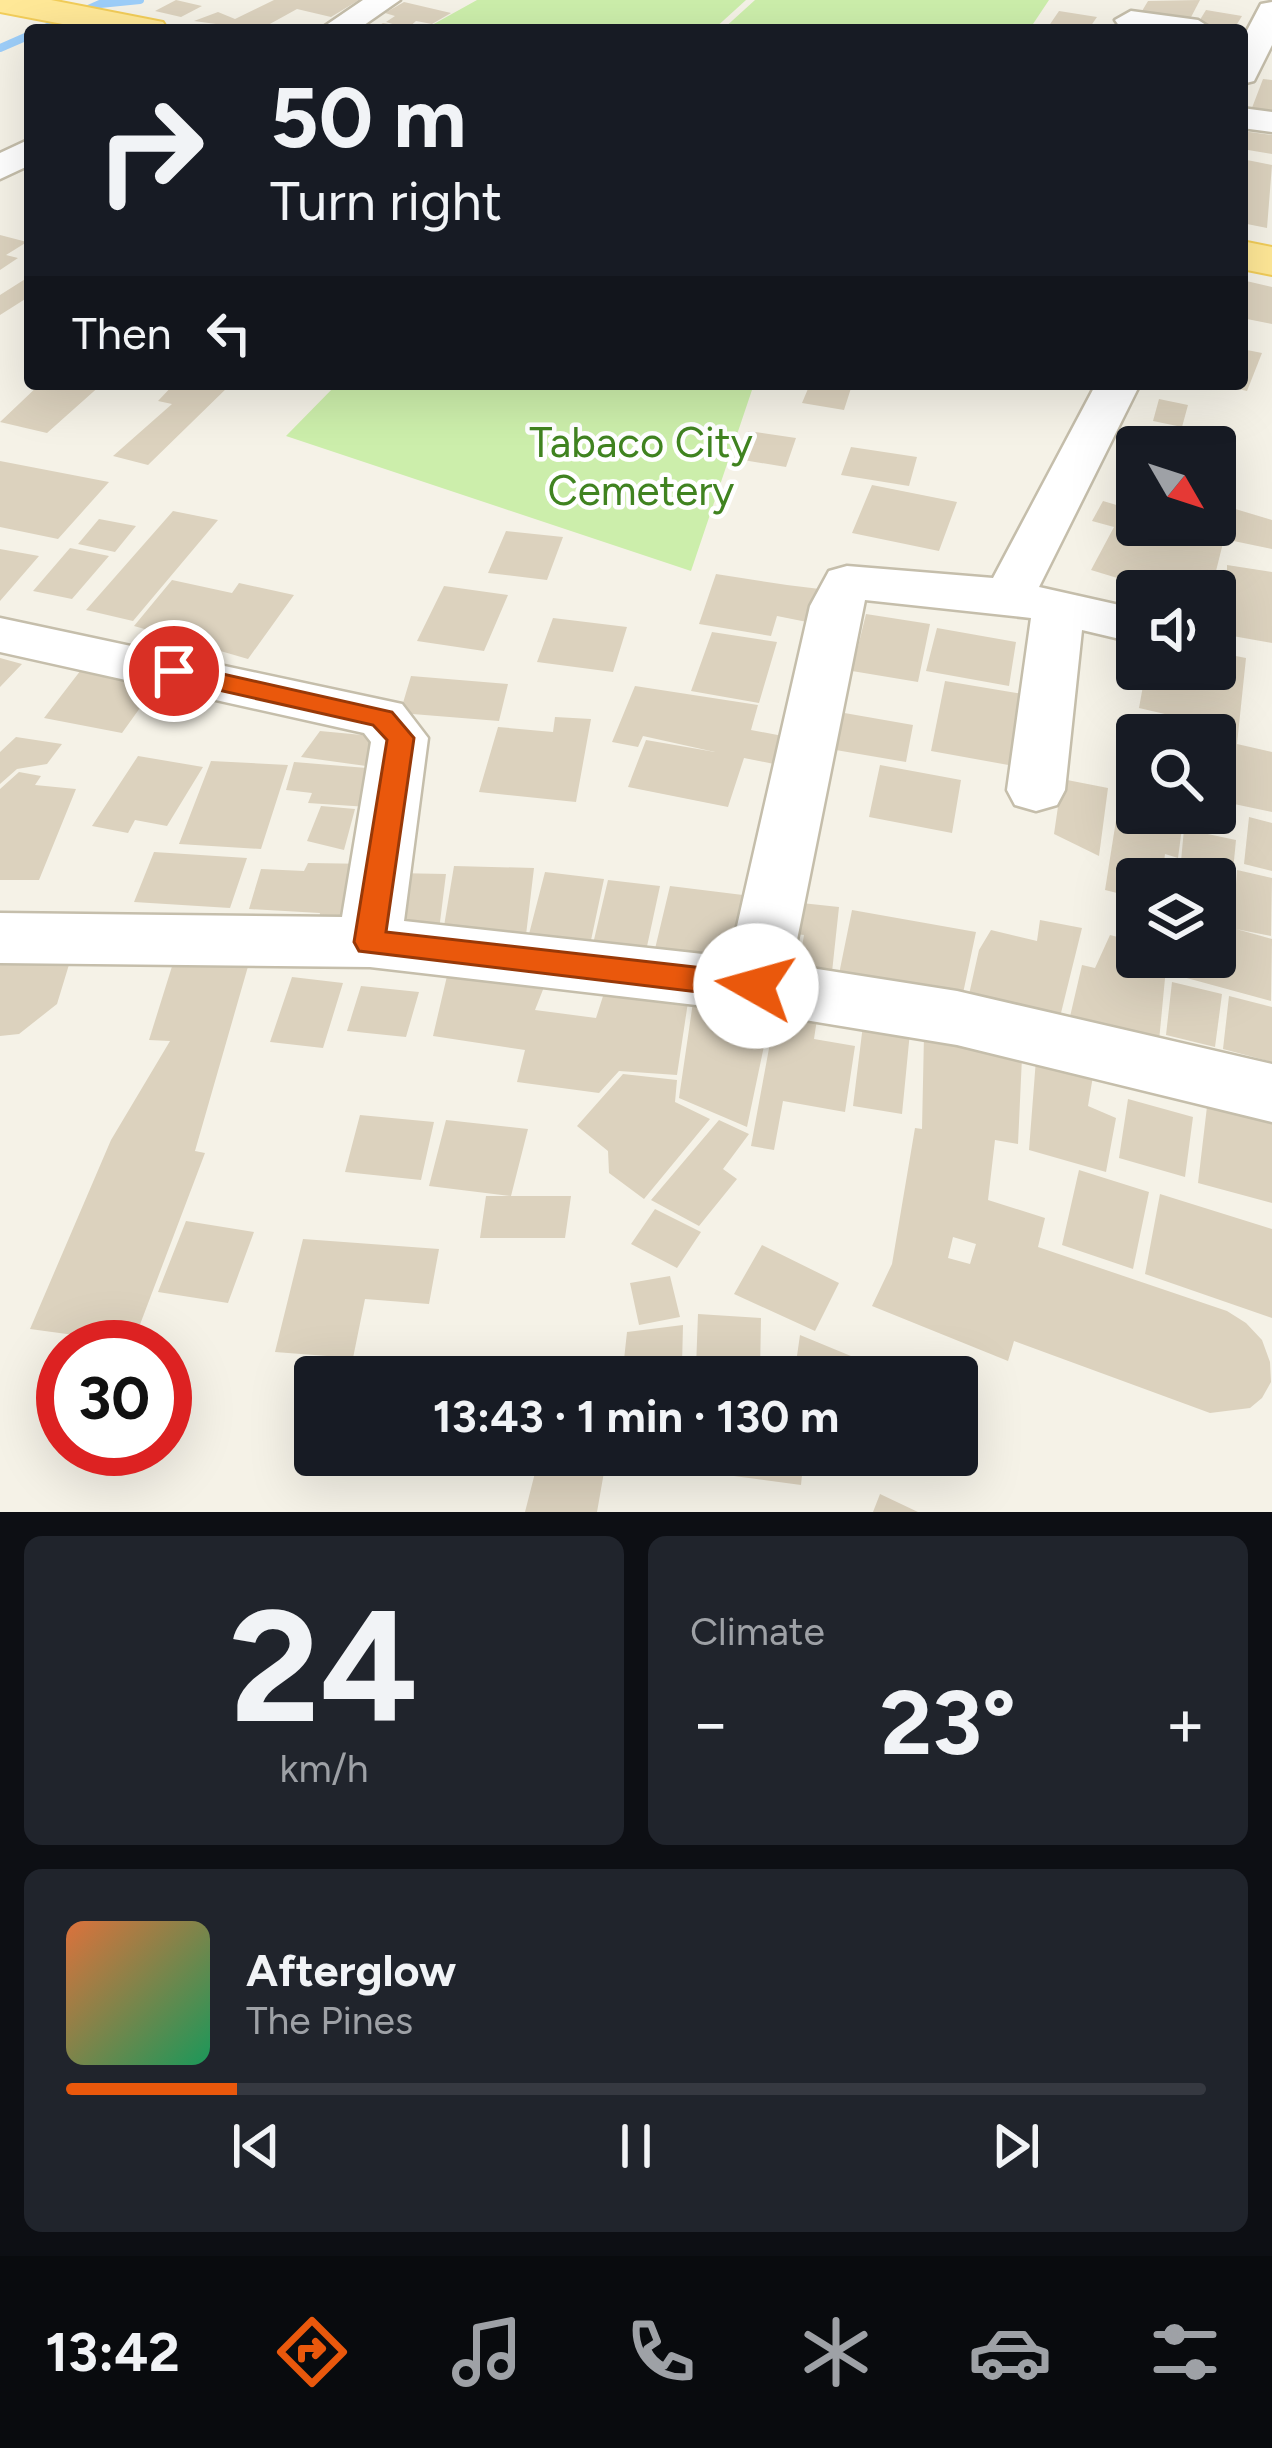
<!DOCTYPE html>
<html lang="en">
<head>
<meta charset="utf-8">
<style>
	body { margin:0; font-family:Figtree,sans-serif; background:#20242c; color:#f1f3f6; height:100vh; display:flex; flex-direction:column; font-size:45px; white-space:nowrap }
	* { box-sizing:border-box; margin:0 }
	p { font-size:39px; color:#9ea1a6 }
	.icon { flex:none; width:66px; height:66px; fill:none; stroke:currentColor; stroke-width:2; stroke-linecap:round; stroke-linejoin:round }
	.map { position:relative; height:1512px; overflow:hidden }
	.drawer { display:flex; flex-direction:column; gap:24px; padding:24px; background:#0d0f14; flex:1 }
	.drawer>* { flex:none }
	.top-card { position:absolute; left:24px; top:24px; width:1224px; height:366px; border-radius:12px; box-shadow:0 12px 48px #0002; background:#171b24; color:#f1f3f6; overflow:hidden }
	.needle { width:78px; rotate:129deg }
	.buttons { position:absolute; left:1116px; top:426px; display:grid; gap:24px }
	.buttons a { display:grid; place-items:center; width:120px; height:120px; border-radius:12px; background:#171b24; box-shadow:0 12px 48px #0002; font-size:60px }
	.speed { position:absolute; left:36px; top:1320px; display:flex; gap:24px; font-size:60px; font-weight:700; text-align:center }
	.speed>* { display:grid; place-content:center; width:156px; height:156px; border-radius:50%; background:#171b24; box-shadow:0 12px 48px #0002; line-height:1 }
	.speed .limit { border:18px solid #d22; background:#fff; color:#111 }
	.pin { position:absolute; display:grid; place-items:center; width:102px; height:102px; color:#fff; margin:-51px; border:6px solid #fff; border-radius:50%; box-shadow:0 3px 12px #0007 }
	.me { position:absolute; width:132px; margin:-66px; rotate:277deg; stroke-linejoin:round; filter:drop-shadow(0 0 9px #0008) }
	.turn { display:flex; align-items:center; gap:42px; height:252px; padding:0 48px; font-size:54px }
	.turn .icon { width:156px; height:156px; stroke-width:2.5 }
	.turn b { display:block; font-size:84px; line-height:102px }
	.then { display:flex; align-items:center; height:114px; padding:0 48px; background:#0003; gap:24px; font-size:45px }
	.big { font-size:90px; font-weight:700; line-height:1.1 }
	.drawer .card { flex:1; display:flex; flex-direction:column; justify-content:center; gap:18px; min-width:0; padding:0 42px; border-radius:18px; background:#20242c }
	.drawer .dial { align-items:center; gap:0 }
	.dial b { font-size:156px; line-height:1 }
	.song { display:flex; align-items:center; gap:36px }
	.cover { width:144px; height:144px; border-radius:18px; background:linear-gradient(135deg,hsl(20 70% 55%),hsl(150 70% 35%)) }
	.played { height:12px; border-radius:6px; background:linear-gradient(90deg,#ea580c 15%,#363941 15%) }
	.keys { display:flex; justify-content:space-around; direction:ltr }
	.heat { display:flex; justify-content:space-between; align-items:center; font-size:66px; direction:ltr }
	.drawer .tiles { flex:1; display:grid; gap:24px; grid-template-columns:1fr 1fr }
	.card:last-child { grid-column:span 2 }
	.trip { position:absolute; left:294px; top:1356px; width:684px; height:120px; border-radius:12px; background:#171b24; box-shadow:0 12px 48px #0002; font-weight:700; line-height:120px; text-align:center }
	.menu { display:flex; height:192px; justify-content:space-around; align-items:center; background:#090b0e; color:#9ea1a6 }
	.menu .icon { width:84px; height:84px }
	.menu .selected { color:#ea580c }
	.menu b { font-size:54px; color:#f1f3f6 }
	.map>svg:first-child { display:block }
</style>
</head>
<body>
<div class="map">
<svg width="1272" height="1512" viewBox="0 0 1272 1512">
	<rect width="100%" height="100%" fill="#f5f2e7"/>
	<path fill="#cceeab" d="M477,0H746L713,30H423Z
		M755,0H1049L1029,30H722Z
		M337,384H754L691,571L286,436Z"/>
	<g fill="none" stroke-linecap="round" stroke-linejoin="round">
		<path stroke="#9dcef9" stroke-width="8" d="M41,30L100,4L140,0
			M0,48L30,35"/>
	</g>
	<path fill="#dcd2be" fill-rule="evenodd" d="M176,0L202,6L181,17L155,11Z
		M274,0H359L331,17L297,9L259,30L194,21L218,12L235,19Z
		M1200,0L1189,21L1139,16L1148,1Z
		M404,2L451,13L432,24L416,21L406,30H371L383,23L399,26L386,22L395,16L385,13Z
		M1206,10L1242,16L1234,29L1198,23Z
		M1059,11L1097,17L1088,30H1046Z
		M1263,79L1272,80V117L1250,113Z
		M1242,131L1272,135V154L1242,149Z
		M1242,159L1272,165L1267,228L1242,223Z
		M0,235L27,242L6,255L18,258L0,270Z
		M30,276V296L0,315V295Z
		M1242,280L1272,287V324L1242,318Z
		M1242,349L1262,353L1247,391L1225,386L1242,384Z
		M40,384H102L47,433L0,422Z
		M174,384H231L148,465L113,456L172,404L158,401Z
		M810,384L852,385L844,410L802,403Z
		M1159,399L1188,405L1182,427L1153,421Z
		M748,431L796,438L786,467L737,459Z
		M851,447L917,457L909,486L841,475Z
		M0,461L109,482L58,539L0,527Z
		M872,485L957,502L939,551L852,533Z
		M1103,501L1137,511V525H1215V505L1232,508L1272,520V549L1224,539L1211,591L1142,574L1137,584L1091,570L1114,527L1092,521Z
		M173,511L218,520L133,621L86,610Z
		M99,519L136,526L115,552L78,544Z
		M506,531L563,537L547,580L488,573Z
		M70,548L109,556L72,599L33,591Z
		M0,549L39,556L0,601Z
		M1227,565L1272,572V643L1227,635Z
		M716,574L787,585L828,590L817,624L777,616L771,636L699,624Z
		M172,580L232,593L239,583L294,595L248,659L134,626Z
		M444,586L508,595L484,651L417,641Z
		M866,614L930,624L918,682L852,671Z
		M553,618L627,627L613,672L537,662Z
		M937,628L1016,642L1009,686L926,671Z
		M712,632L777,642L759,703L691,691Z
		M1215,652L1246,658L1237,744L1272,752V812L1215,800V735H1137V744L1131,743L1134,718L1168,724L1169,715L1139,708L1146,669H1215Z
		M0,658L22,664L0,687Z
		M84,666L160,680L122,733L44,718Z
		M411,676L508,684L499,721L400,713Z
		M945,681L1035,696L1025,768L931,751Z
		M635,686L758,705L751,730L783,736L774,764L744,758L728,807L628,787L646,740L715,752L643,736L638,747L612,742Z
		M833,711L913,725L906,762L824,748Z
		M555,717L591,719L576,802L479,792L498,727L553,732Z
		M320,731L373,736L366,766L301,757Z
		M16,737L62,744L47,764L17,769L0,784V752Z
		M138,756L203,767L167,826L135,820L128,833L92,826Z
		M211,761L288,765L261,849L179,844Z
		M294,762L379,769L368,807L308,803L312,793L286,790Z
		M880,765L961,780L952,833L869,817Z
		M19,772L41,776L35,785L76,789L39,880H0V789Z
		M1062,779L1108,788L1099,856L1054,834Z
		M1120,795L1137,798V813H1184L1178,858L1165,854L1162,879H1137V898L1105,890Z
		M321,806L355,809L344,850L307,841Z
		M1249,817L1272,823V871L1244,864Z
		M1184,829L1236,840L1232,881L1165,879L1168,858L1181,861Z
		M154,852L247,858L230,908L134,902Z
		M308,863L373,864L363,927L318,924L320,913L249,909L261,869L304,871Z
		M454,866L534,868L526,935L443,932Z
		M1237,870L1272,878L1271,936L1236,929L1272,939L1271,1001L1183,977L1186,957H1215L1223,881L1236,884Z
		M545,872L604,879L590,945L528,938Z
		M394,873L446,874L439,930H385Z
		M608,880L660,886L646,951L593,944Z
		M670,886L751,896L744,962L654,953Z
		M792,902L839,907L832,972L798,970L804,935L789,933Z
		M852,910L976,932L962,998L839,974Z
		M1040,920L1082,928L1060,1017L968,999L979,950L991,930L1037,941Z
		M1110,935L1137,942V957H1155L1153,964L1166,968L1159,1041L1069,1021L1082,965L1095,968Z
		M71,958L57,1004L19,1034L0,1036V961Z
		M174,960L249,963L195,1151L205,1153L133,1343L30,1329L111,1140L170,1041L149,1040Z
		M447,976L544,987L535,1010L596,1018L604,993L688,1002L677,1075L619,1071L599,1093L517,1082L525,1050L433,1036Z
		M292,977L343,983L323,1048L270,1042Z
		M1172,982L1222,994L1215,1047L1166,1035Z
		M361,986L419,992L406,1037L347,1031Z
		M1229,996L1272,1007V1062L1223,1049Z
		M693,1002L772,1008L747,1127L679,1098Z
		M777,1005L818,1012L814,1039L855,1046L845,1112L783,1101L774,1150L751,1146Z
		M863,1025L910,1032L902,1114L853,1106Z
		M924,1035L1022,1057L1018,1144L995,1140L988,1200L1045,1218L1038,1247L1227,1311L1246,1323L1262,1340L1270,1362L1271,1382L1262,1398L1250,1408L1210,1413L1014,1341L1008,1361L872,1306L892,1264L915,1128L922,1129ZM953,1237L976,1244L970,1264L948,1258Z
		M1036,1059L1094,1070L1088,1106L1116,1118L1106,1172L1029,1150Z
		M623,1074L677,1080L675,1102L710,1119L644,1199L609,1173L608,1151L577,1126Z
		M1208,1098L1272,1115V1203L1198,1183Z
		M1128,1099L1193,1117L1185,1177L1119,1158Z
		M360,1115L434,1122L421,1180L345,1172Z
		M446,1120L528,1129L511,1196L429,1186Z
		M719,1120L749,1134L723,1169L737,1179L699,1226L651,1200Z
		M1079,1170L1149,1192L1133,1269L1062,1245Z
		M1160,1194L1272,1229V1318L1145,1274Z
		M486,1196H571L565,1238H480Z
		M655,1209L701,1232L677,1268L631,1244Z
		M186,1221L254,1232L228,1303L158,1292Z
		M303,1239L439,1249L429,1304L365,1299L353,1358L275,1352Z
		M762,1245L839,1283L815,1331L734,1294Z
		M670,1276L680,1317L639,1325L630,1283Z
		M698,1314L761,1318L760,1372L696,1368Z
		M683,1325L682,1365L623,1369L627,1332Z
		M800,1335L863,1361L861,1377H794Z
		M506,1455H607L597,1512H525L537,1465L504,1462Z
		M736,1455H804L801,1485L734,1476Z
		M880,1494L918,1512H873Z"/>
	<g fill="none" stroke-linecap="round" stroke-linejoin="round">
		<g stroke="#c5beab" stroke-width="5">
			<path id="minor" d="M363,0H400L357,30H319Z
				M1272,2V45L1254,81L1242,84V40L1261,4Z
				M1131,11L1198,20L1214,30L1120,27L1115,20Z
				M1242,108L1272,112V132L1242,128Z
				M30,139V165L0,179V153Z
				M1096,384H1140L1039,587L1137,609V643L1082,630L1065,790L1057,805L1036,811L1015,805L1007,790L1031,618L865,600L792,965L957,991L1272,1064V1122L957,1045L756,1012L370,967L0,963V913L342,917L371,742L364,733L0,652V618L402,704L428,738L404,921L730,957L810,606L829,571L847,566L993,578Z"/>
		</g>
		<g stroke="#f2cd59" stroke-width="4">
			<path id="major" d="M0,0H51L163,22L168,30H94L0,12Z
				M1242,241L1272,247V275L1242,269Z"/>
		</g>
		<use href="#minor" fill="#fff" fill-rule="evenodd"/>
		<use href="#major" fill="#ffe897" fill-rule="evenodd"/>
	</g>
	<path fill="#ea580c" stroke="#983908" stroke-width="3" d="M174,663L392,712L414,738L386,932L756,974L767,978L772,986L767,995L756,999L359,951L354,942L387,740L373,725L165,678L161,671Z"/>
	<g text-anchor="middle" stroke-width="9" stroke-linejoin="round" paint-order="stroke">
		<g font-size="42" fill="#408320" stroke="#fff">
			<text x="641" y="457">Tabaco City<tspan x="641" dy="48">Cemetery</tspan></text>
		</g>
	</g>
</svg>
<div class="buttons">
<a><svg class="needle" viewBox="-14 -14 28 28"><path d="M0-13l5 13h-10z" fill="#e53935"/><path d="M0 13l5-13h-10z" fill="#9ea1a6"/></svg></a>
<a><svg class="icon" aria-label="sound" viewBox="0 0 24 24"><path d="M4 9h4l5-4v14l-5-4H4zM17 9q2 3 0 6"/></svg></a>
<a><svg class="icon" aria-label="search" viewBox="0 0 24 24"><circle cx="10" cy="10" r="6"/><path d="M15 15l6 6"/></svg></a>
<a><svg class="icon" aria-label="layers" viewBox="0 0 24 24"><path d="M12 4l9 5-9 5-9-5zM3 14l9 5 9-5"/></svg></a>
</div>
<div class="speed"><div class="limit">30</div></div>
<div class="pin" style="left:174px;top:671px;background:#d93025"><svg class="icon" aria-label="arrive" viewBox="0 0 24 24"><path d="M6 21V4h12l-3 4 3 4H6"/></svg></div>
<svg class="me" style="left:756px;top:986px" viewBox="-20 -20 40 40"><circle r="19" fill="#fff"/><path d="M0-13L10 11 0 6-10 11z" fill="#ea580c"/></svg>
<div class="trip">13:43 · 1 min · 130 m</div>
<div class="top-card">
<div class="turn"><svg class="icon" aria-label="right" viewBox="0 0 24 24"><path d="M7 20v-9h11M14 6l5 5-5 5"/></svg><div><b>50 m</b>Turn right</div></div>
<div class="then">Then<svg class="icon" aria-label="left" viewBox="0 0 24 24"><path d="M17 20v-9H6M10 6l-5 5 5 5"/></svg></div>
</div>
</div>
<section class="drawer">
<div class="tiles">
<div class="card dial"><b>24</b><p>km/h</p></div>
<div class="card"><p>Climate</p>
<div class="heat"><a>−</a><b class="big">23°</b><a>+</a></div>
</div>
<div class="card">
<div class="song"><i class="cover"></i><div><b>Afterglow</b><p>The Pines</p></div></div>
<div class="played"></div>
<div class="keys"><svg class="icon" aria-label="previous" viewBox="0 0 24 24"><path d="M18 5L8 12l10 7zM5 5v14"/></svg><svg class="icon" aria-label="pause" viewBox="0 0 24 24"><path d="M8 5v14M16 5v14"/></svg><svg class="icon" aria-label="next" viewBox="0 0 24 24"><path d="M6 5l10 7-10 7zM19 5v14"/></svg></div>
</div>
</div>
</section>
<nav class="menu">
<b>13:42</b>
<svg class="icon selected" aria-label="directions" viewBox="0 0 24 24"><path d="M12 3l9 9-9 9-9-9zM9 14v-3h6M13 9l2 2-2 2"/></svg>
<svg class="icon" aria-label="music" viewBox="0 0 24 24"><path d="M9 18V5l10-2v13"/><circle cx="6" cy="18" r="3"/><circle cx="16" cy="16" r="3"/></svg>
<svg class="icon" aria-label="phone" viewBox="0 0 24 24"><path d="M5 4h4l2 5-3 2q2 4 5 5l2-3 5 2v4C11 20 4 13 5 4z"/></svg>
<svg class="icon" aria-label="climate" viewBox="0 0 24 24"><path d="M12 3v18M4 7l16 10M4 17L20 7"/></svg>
<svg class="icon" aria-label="car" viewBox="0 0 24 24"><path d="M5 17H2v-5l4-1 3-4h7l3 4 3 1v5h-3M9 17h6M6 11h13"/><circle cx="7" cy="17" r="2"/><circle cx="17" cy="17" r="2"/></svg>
<svg class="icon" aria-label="filters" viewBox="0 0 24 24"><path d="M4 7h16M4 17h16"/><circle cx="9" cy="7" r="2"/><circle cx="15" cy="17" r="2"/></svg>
</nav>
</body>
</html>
